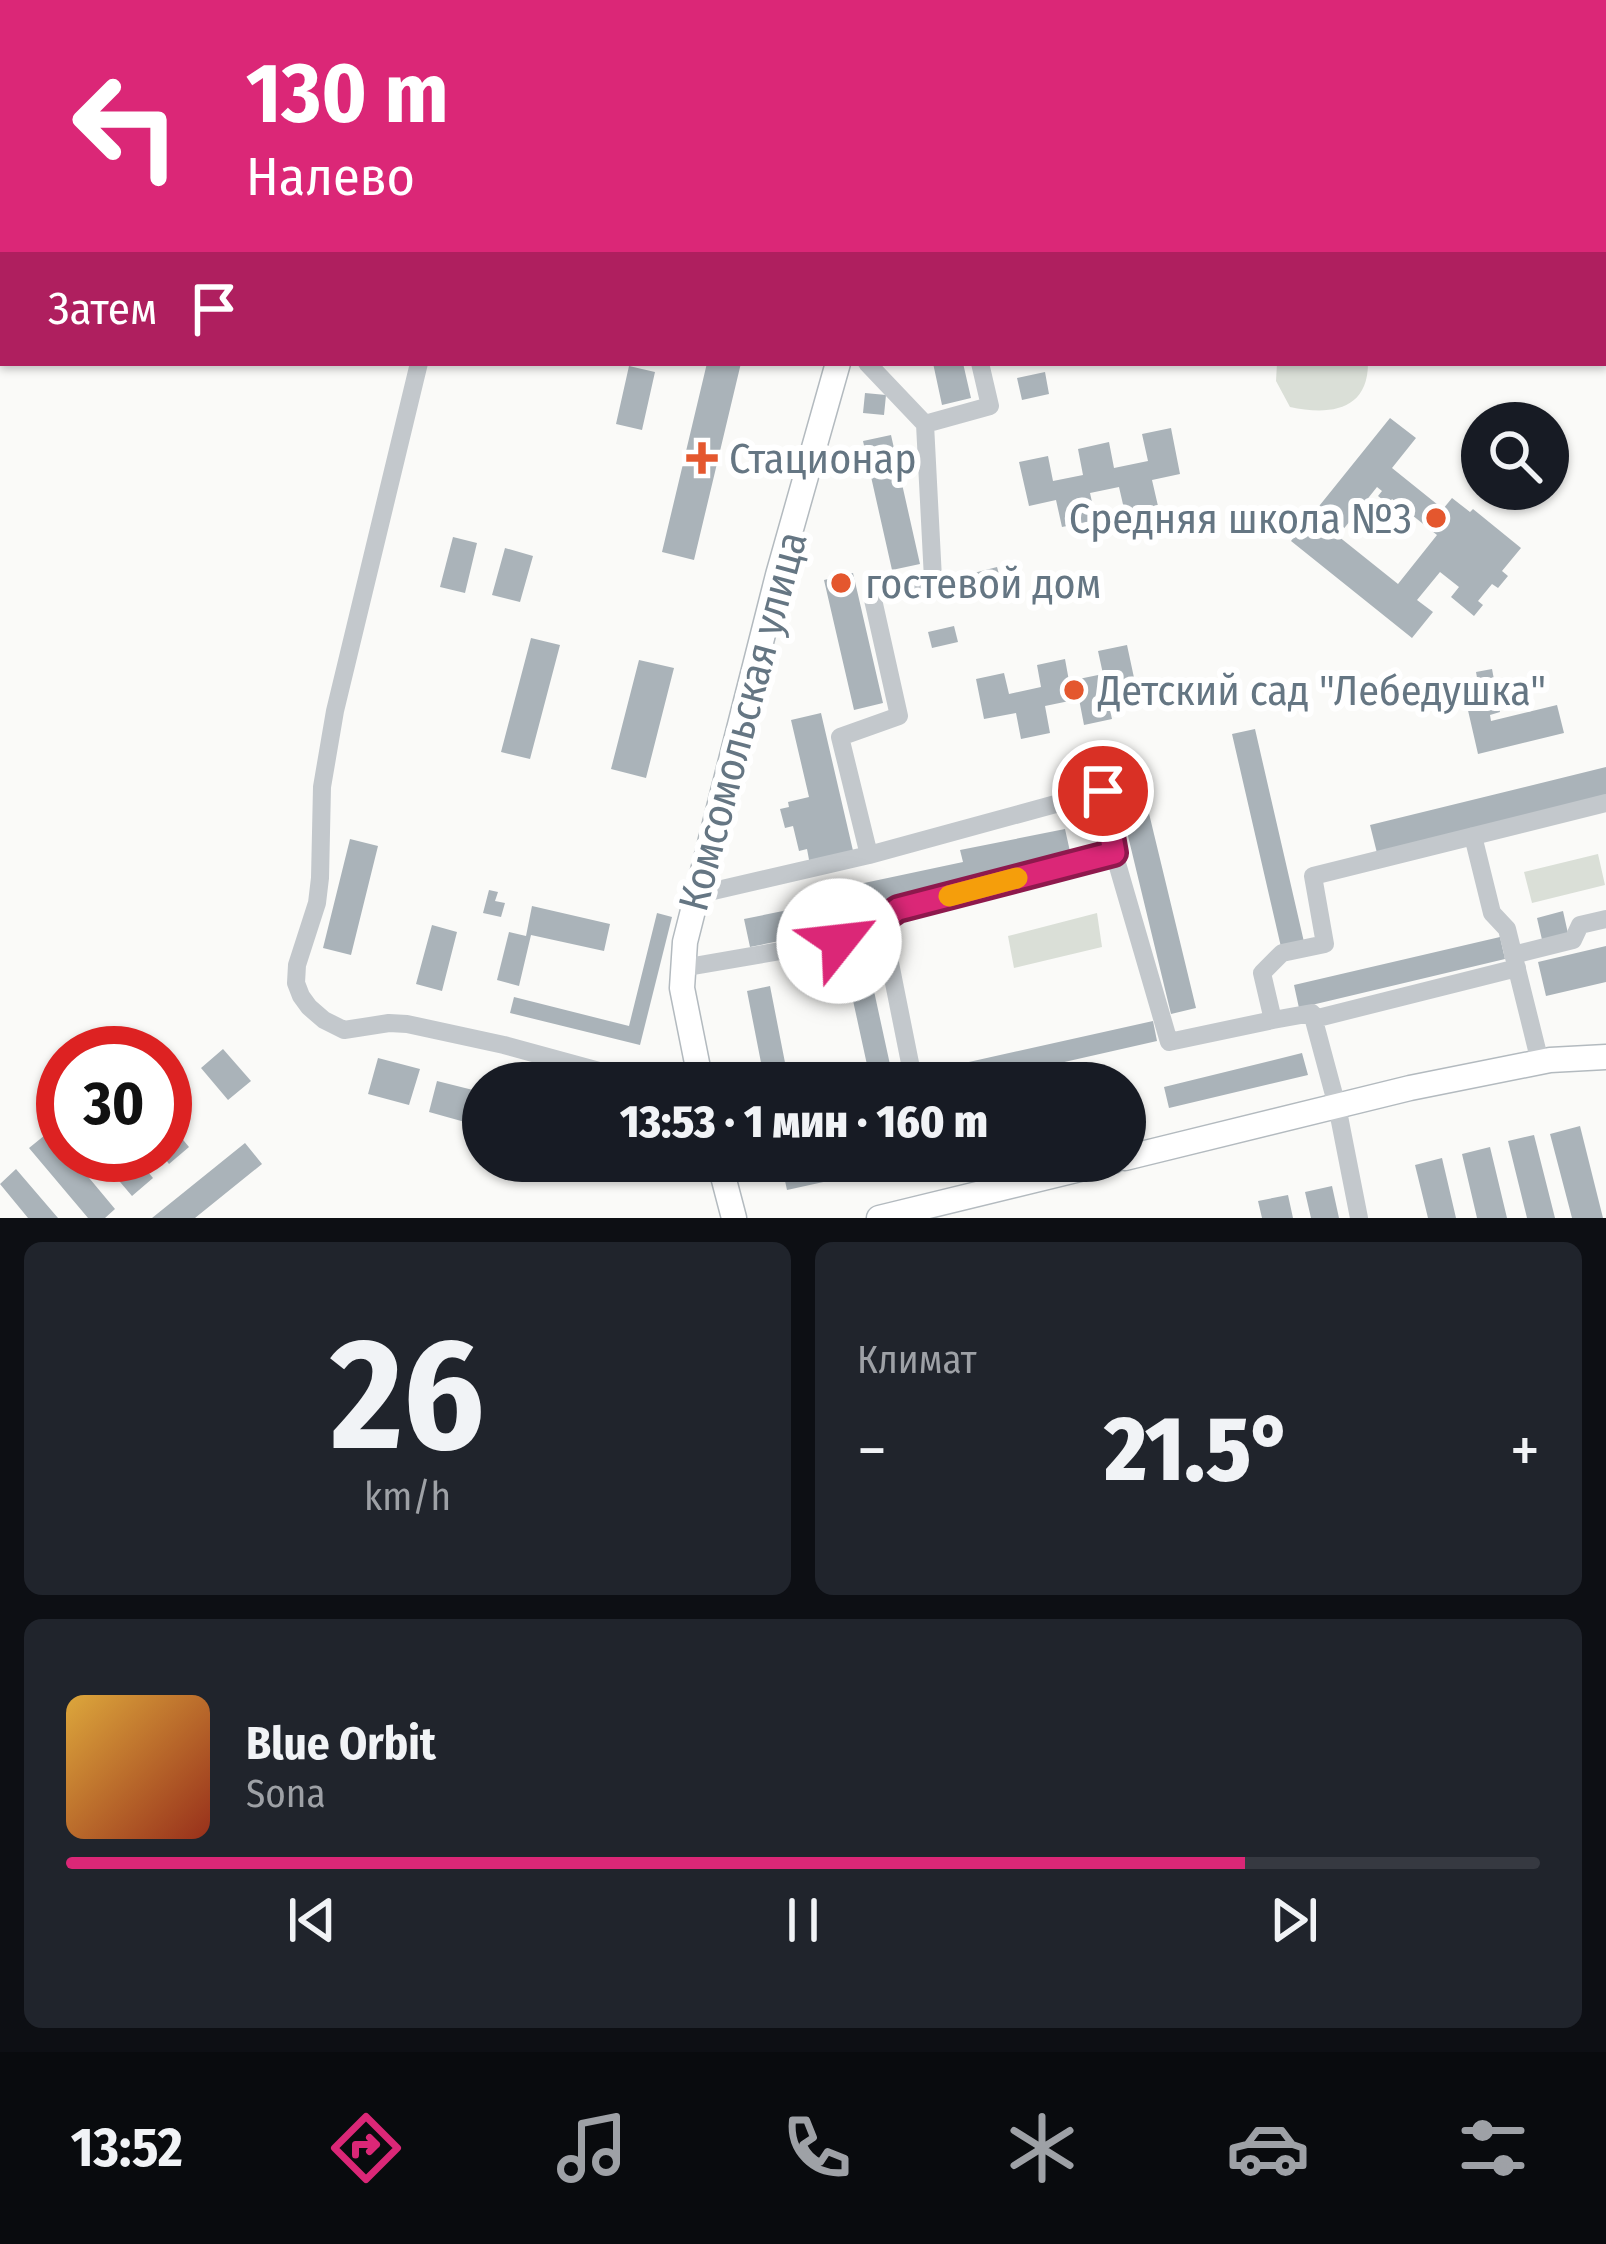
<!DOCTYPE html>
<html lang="ru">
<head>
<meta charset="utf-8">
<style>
	body { margin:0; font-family:"Fira Sans Condensed",sans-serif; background:#20242c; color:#f1f3f6; height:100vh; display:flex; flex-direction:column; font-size:45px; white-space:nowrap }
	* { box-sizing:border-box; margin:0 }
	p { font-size:39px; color:#9ea1a6 }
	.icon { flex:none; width:66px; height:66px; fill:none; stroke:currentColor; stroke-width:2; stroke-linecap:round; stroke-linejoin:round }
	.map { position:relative; height:1218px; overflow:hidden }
	.details { display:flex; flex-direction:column; gap:24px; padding:24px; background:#0d0f14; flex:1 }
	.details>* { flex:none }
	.top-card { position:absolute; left:0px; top:0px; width:1608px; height:366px; box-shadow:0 3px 9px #0004; background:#db2777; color:#fff; overflow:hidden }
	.buttons { position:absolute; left:1461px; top:402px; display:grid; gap:24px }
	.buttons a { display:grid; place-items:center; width:108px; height:108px; border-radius:50%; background:#171b24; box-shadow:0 3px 9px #0004; font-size:60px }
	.speed { position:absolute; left:36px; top:1026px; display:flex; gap:24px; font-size:60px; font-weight:700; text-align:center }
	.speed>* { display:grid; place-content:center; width:156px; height:156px; border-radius:50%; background:#171b24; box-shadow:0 3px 9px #0004; line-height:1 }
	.speed .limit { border:18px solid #d22; background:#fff; color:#111 }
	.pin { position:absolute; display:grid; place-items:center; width:102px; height:102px; color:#fff; margin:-51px; border:6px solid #fff; border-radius:50%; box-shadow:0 3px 12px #0007 }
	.me { position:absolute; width:132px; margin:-66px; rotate:61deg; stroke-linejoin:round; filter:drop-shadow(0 0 9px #0008) }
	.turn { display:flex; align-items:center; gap:42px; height:252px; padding:0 48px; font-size:54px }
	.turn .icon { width:156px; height:156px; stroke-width:2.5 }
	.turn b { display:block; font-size:84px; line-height:102px }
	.then { display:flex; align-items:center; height:114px; padding:0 48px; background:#0003; gap:24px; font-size:45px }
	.big { font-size:90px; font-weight:800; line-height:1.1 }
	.details .widget { flex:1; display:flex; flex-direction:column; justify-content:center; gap:18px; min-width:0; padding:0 42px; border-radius:18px; background:#20242c }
	.details .dial { align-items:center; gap:0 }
	.dial b { font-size:156px; line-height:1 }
	.song { display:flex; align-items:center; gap:36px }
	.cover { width:144px; height:144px; border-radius:18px; background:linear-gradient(135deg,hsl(40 70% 55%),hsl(10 70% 35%)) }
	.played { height:12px; border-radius:6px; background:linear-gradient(90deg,#db2777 80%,#363941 80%) }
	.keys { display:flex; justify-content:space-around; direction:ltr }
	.heat { display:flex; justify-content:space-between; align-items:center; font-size:66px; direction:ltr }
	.details .tiles { flex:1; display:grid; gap:24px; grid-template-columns:1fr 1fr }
	.widget:last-child { grid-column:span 2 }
	.trip { position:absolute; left:462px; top:1062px; width:684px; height:120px; border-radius:60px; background:#171b24; box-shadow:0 3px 9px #0004; font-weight:800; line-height:120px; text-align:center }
	.menu { display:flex; height:192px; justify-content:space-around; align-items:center; background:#090b0e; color:#9ea1a6 }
	.menu .icon { width:84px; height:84px }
	.menu .selected { color:#db2777 }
	.menu b { font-size:54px; color:#f1f3f6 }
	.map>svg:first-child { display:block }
</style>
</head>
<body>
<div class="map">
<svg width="1606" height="1218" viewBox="0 0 1606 1218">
	<rect width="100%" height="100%" fill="#fafaf8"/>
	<path fill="#dadfd7" d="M1277,363H1368C1368,412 1328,415 1290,407L1276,381Z
		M1598,854L1605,885L1532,903L1524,872Z
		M1097,913L1102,947L1014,968L1008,936Z"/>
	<path fill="#aab3b9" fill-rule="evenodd" d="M707,363H741L694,560L662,552Z
		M933,363H963L971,398L942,405Z
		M629,366L655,372L642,430L616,424Z
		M1045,372L1049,394L1022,400L1017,378Z
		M865,393L886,395L884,415L863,413Z
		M1390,418L1416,438L1392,468L1443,509L1452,498L1470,512L1473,509L1521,548L1502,571L1508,576L1498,588L1492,584L1478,601L1483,605L1474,616L1451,597L1459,587L1440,572L1417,600L1433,612L1412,638L1291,541ZM1377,487L1382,491L1378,496L1388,504L1392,499L1437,535L1398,584L1338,536Z
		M1171,428L1180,474L1152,480L1158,506L1125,513L1119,487L1090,493L1096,520L1062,527L1056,500L1029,506L1019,462L1048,456L1053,481L1083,475L1078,449L1109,442L1114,468L1148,461L1142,434Z
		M891,435L920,564L892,570L863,441Z
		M453,537L477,543L465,593L440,587Z
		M505,548L533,556L520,602L492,595Z
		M997,567L1002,585L974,591L970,574Z
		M853,573L883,703L854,710L824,580Z
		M954,626L958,642L932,648L928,632Z
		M531,638L560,645L530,759L501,752Z
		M1127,645L1136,687L1106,693L1112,719L1084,725L1079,699L1045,706L1050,733L1021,739L1016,713L984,719L976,679L1004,673L1009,694L1041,687L1037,665L1065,659L1069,681L1103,674L1098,651Z
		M639,660L674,668L646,778L611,769Z
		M1492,669L1496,690L1480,694L1476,672Z
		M1497,699L1500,712L1490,715L1491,721L1557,705L1564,733L1478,754L1467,706Z
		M821,713L854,855L810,865L807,849L799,851L793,826L785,828L780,809L789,807L788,802L809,797L791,720Z
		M1255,729L1304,942L1281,947L1232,734Z
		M1606,767V797L1377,853L1370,825Z
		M1146,801L1196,1008L1171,1014L1121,807Z
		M1065,829L1071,856L966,877L968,890L855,913L858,925L750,947L744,919L852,897L850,886L963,862L960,850Z
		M350,839L378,846L351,955L323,948Z
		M489,890L498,892L495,901L505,903L501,917L483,913Z
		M532,906L610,924L604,951L531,935L519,986L497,980L509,932L526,936Z
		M1563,911L1569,938L1543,944L1537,918Z
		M657,913L672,917L640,1045L510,1013L514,997L629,1026Z
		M432,925L457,932L442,991L416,984Z
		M1500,937L1505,959L1299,1008L1294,985Z
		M1606,946V982L1546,996L1538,962Z
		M869,968L894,1083H871L847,973Z
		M770,986L789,1083H765L747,991Z
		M1153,1021L1157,1041L972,1083H945L942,1068Z
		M223,1049L251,1081L228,1100L201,1068Z
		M1302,1053L1308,1075L1169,1108L1164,1087Z
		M378,1058L420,1069L409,1105L368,1094Z
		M437,1081L481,1092L472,1124L429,1112Z
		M165,1118L189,1147L169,1164L162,1155H165Z
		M1580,1126L1603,1218H1572L1550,1134Z
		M50,1131L63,1147V1155H70L115,1209L105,1218H88L29,1148Z
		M1534,1135L1555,1218H1527L1508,1141Z
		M245,1143L262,1164L195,1218H152Z
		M1490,1147L1507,1218H1477L1462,1154Z
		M97,1155H134L153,1178L132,1196Z
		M1442,1158L1456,1218H1428L1415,1165Z
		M811,1161H910V1163L787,1190L782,1167Z
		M16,1169L58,1218H28L0,1184Z
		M1332,1186L1339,1218H1311L1305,1192Z
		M1288,1195L1293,1218H1262L1258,1201Z"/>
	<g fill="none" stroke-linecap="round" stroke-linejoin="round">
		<g stroke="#b3babf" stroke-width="27">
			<path id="secondary" d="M799,0L800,3
				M161,3L174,0
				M0,40H3
				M701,1083L682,988L685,942L778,575L838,363
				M1125,1158L1410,1088L1550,1060L1606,1057
				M719,1161L734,1218
				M879,1218L1113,1161"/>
		</g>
		<path stroke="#c3c8cc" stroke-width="18" d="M840,0V3
			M1065,0L1066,3
			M1218,0V3
			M1334,0V3
			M1477,0L1478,3
			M1582,0L1583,3
			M1605,98L1606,103
			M1605,310H1606
			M419,363L335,711L322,787L320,878L317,903L297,965L296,983L301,996L309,1007L324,1020L344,1030L389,1023L407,1024L504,1045L643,1083
			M867,363L925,424L990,406L980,363
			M1473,836L1492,913L1507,929L1540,1062
			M869,855L1103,791L1114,853
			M696,895L869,855L840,737L899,716L872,595L933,579L925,424
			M881,918L914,1083
			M1513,955L1573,940L1580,925L1606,919
			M682,968L839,941L862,934L898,909L1114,853L1169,1042L1273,1020
			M1314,1019L1517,968
			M1359,1218L1337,1106L1312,1013L1273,1020L1262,973L1282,953L1325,944L1313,876L1606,803"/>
		<use href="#secondary" stroke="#fff" stroke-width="24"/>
	</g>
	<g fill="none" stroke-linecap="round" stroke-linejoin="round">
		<g stroke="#8e194d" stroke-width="30">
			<path id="route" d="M839,941L862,934L898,909L1114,853L1103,791"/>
		</g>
		<use href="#route" stroke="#db2777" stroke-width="21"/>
		<path stroke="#f59e0b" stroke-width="21" d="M949,896L1017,878"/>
	</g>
	<g fill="#e4572e" stroke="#fff" stroke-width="4.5">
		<path d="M696 440h12v12h12v12h-12v12h-12v-12h-12v-12h12z"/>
		<circle cx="1436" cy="518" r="12"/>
		<circle cx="841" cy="583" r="12"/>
		<circle cx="1074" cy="690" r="12"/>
	</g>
	<g text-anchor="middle" stroke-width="12" stroke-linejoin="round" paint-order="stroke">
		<g font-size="42" fill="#657683" stroke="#fff" text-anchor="start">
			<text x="729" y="473">Стационар</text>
			<text x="1412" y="533" text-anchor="end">Средняя школа №3</text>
			<text x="865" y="598">гостевой дом</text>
			<text x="1098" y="705">Детский сад "Лебедушка"</text>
		</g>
		<g font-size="42" fill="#657683" stroke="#fff">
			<text transform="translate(742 721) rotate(-75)" y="15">Комсомольская улица</text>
		</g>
	</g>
</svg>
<div class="buttons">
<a><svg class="icon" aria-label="search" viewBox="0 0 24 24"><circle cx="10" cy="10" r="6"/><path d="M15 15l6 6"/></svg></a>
</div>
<div class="speed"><div class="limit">30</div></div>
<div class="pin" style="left:1103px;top:791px;background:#d93025"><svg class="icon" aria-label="arrive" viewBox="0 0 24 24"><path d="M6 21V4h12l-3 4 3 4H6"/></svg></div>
<svg class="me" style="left:839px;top:941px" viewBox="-20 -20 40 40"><circle r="19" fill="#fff"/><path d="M0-13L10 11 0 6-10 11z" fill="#db2777"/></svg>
<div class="trip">13:53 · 1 мин · 160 m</div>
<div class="top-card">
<div class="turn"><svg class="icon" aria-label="left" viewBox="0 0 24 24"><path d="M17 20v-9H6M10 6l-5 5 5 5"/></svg><div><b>130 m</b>Налево</div></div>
<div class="then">Затем<svg class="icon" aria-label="arrive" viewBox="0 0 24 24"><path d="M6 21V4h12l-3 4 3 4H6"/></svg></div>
</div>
</div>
<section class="details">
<div class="tiles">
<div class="widget dial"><b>26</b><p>km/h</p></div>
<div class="widget"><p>Климат</p>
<div class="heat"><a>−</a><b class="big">21.5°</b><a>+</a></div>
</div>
<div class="widget">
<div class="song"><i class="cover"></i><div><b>Blue Orbit</b><p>Sona</p></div></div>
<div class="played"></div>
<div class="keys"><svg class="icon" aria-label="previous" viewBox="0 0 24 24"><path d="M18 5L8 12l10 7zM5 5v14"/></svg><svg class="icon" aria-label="pause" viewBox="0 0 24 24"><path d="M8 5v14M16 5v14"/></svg><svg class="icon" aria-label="next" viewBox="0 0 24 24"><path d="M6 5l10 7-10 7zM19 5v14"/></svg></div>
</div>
</div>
</section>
<nav class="menu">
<b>13:52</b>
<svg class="icon selected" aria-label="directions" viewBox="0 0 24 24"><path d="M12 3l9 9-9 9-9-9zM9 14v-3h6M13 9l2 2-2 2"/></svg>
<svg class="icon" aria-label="music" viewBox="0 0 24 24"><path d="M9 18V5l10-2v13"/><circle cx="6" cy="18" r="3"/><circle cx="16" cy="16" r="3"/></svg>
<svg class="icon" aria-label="phone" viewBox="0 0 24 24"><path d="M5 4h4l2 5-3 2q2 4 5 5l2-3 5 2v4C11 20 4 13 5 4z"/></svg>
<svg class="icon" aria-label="climate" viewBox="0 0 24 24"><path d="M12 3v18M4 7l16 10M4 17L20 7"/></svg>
<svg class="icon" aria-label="car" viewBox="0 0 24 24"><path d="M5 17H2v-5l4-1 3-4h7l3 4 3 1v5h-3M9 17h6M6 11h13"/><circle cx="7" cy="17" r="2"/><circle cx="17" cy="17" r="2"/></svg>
<svg class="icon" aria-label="filters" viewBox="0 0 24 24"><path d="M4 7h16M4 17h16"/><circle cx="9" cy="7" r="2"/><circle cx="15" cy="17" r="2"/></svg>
</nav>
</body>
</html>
